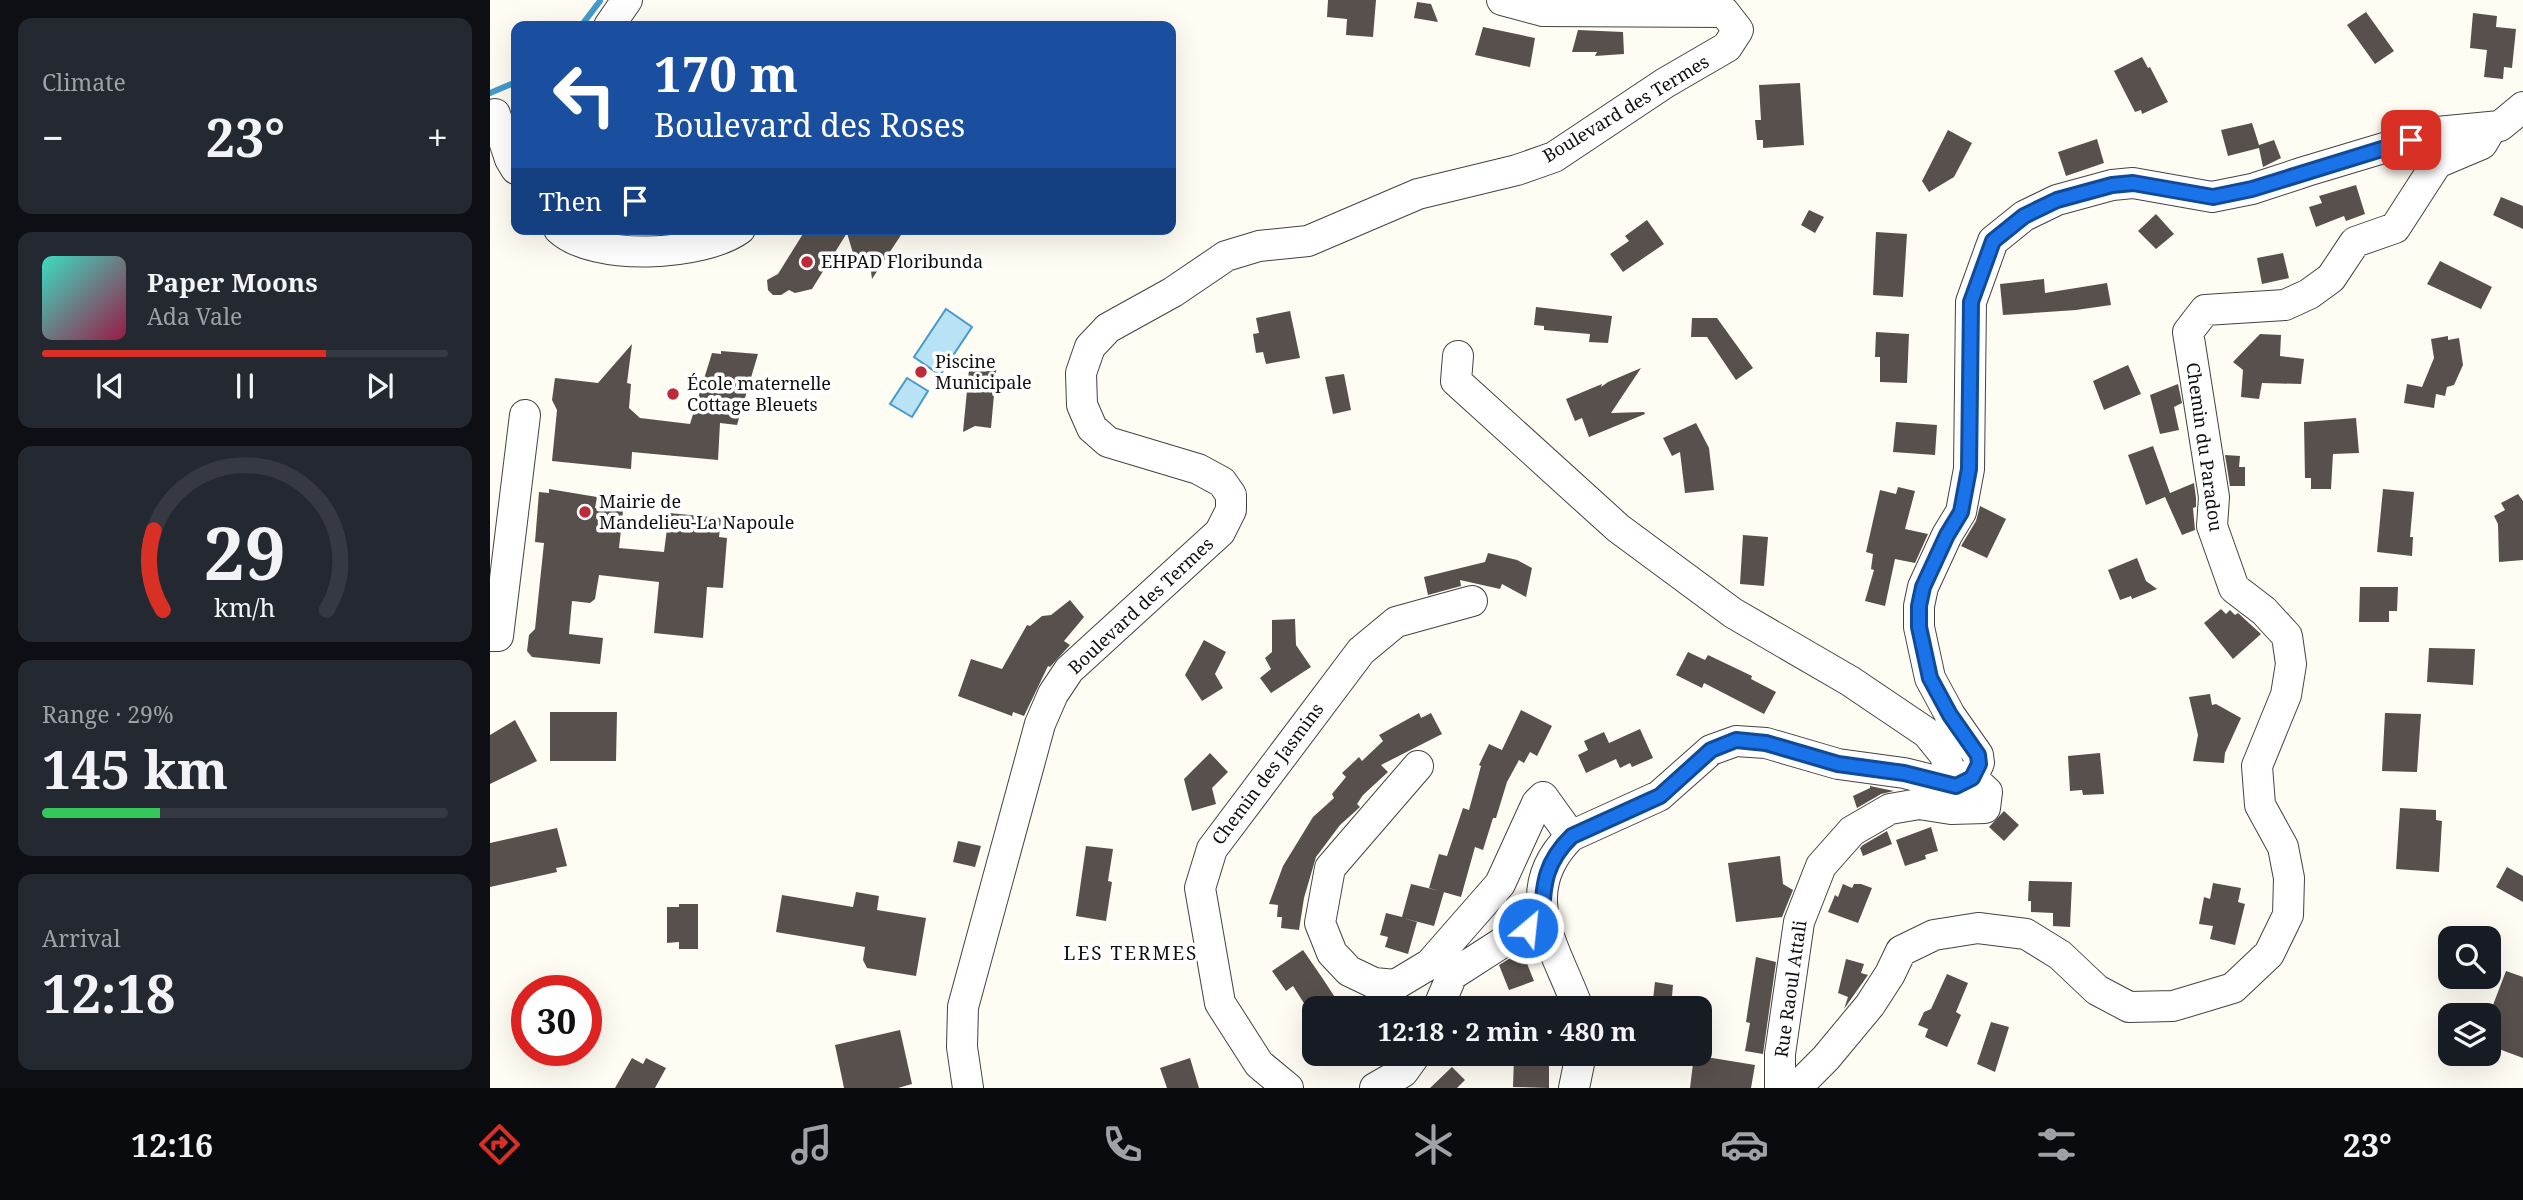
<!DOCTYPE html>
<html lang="en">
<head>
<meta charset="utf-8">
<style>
	body { margin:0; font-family:"Noto Serif",serif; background:#242831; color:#f1f3f6; height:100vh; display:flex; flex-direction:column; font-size:26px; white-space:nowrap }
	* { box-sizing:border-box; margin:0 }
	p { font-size:23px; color:#9ea1a6 }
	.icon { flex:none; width:38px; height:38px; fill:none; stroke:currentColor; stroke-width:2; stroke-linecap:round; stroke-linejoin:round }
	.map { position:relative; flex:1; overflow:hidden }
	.side { display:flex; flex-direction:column; gap:18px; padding:18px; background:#0d0f14; width:490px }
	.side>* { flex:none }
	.banner { position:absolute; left:21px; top:21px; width:665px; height:214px; border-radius:14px; box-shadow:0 7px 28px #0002; background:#1a4fa0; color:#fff; overflow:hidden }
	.tools { position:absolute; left:1948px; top:926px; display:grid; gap:14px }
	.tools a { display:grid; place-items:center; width:63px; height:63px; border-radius:14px; background:#171b24; box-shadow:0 7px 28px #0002; font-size:35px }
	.speed { position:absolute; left:21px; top:975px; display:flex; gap:14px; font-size:35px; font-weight:700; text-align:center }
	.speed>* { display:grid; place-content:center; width:91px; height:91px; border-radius:50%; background:#171b24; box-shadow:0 7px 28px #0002; line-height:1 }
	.speed .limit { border:10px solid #d22; background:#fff; color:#111 }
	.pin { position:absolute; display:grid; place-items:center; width:60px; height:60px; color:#fff; margin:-30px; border-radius:14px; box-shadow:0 4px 10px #0006 }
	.me { position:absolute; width:77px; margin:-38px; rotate:28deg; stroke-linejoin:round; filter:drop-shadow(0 0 5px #0008) }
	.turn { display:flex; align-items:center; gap:24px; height:147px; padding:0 28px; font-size:32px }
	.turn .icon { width:91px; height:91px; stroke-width:2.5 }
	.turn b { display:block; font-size:49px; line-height:60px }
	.then { display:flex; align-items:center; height:66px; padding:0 28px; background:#0003; gap:14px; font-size:26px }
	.big { font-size:52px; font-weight:700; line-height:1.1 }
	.side .tile { flex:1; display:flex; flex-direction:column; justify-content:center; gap:10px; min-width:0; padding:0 24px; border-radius:14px; background:#242831 }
	.side .dial { align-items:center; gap:0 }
	.dial svg { height:182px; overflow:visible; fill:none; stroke:#363941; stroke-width:7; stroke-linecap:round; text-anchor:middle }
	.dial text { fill:#f1f3f6; stroke:none }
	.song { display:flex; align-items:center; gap:21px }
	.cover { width:84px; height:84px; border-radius:10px; background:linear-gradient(135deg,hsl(170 70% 55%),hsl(340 70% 35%)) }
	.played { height:7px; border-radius:4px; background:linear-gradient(90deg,#d93025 70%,#363941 70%) }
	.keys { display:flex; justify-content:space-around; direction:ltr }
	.heat { display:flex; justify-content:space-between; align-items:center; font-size:38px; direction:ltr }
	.charge { height:10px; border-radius:5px; background:linear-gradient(90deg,#34c759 29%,#363941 0) }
	.trip { position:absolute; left:812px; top:996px; width:410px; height:70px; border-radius:14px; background:#171b24; box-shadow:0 7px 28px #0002; font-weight:700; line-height:70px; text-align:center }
	.tabs { display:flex; height:112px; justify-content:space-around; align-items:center; background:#090b0e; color:#9ea1a6 }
	.tabs .icon { width:49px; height:49px }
	.tabs .selected { color:#d93025 }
	.tabs b { font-size:32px; color:#f1f3f6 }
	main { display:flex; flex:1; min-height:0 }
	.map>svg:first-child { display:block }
</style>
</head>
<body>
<main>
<section class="side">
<div class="tile"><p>Climate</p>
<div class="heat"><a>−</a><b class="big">23°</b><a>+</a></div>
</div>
<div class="tile">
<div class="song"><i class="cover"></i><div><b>Paper Moons</b><p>Ada Vale</p></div></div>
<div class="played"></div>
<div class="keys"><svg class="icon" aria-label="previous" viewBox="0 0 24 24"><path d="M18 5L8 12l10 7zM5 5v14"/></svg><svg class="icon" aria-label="pause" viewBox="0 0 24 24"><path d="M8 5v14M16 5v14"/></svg><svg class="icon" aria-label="next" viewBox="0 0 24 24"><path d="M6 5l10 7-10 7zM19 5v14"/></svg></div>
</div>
<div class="tile dial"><svg viewBox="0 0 100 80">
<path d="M14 69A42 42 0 1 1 86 69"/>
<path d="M14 69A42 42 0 0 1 10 34" stroke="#d93025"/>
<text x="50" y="56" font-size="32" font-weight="700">29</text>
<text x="50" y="72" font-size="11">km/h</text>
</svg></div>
<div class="tile"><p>Range · 29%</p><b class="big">145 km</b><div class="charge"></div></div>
<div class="tile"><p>Arrival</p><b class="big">12:18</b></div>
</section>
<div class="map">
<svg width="2033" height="1088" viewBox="0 0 2033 1088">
	<rect width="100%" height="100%" fill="#fffcf3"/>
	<path fill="#b9e2f5" stroke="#429bca" stroke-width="2" d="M456,309L482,327L450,375L424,357Z
		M417,378L438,391L422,417L400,404Z"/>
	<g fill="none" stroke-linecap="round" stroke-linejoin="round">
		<path stroke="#429bca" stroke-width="6" d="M91,26L110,1
			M0,93L26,82"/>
	</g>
	<path fill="#58504c" d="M838,0H886L883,37L856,35L857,19L837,17Z
		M927,2L941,4L948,22L924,18Z
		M1876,12L1904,51L1885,64L1857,25Z
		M1983,13L2007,16L2006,27L2026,29L2022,68L2014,67L2013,79L1994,77L1997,50L1980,48Z
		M993,27L1045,38L1040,67L985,55Z
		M1088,30L1133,32L1134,54L1105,56L1107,52H1082Z
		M1652,57L1658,68L1660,67L1678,102L1652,114L1651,110L1645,112L1624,71Z
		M1310,83L1314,145L1273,148V140H1267L1265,120H1271L1269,85Z
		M1762,123L1769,145L1784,140L1791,158L1773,167L1769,148L1738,156L1731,130Z
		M1458,130L1482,143L1464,177L1439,192L1432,181Z
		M1607,139L1614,163L1576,176L1568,152Z
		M1866,185L1875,214L1856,221L1854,216L1826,227L1819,207L1832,203L1829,196Z
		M2011,197L2033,206V229L2003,215Z
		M1319,210L1334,217L1325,233L1311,225Z
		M1666,214L1684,234L1666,249L1648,231Z
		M1157,220L1174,244L1133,272L1120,254L1139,241L1135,236Z
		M316,229H415L382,279L380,264L373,265L371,259L365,260L357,233L322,289L305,293L299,290L291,295H283L278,290L277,280L288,274Z
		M1386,232L1417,234L1413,297L1383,295Z
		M1793,253L1799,278L1772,284L1767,258Z
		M1950,261L2002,287L1991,309L1937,284Z
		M1554,279L1555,293L1617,283L1621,305L1586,310L1513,315L1510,284Z
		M1046,307L1122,316L1118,343L1099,342L1100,334L1054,330V326L1044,325Z
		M800,311L810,358L776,364L773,352L766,353L763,334L769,333L766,318Z
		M1202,318H1227L1263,368L1246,380L1217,337H1201Z
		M1386,332L1419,334L1417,383L1390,382V357H1385Z
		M1770,334L1791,335L1790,356L1814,359L1811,384L1772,383L1769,399L1751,397L1753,370L1743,362Z
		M1958,336V340L1969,338L1973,365L1964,385L1957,387L1955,396L1946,394L1944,408L1914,403L1917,384L1932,387L1944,358L1941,339Z
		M142,344L137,383L141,384L139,408L150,418L200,424L222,353L231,354V351L268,354L247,425L230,423L228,460L142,452L141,469L62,461L67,410L62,400L65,378L108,383Z
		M480,359L507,361L501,428L485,426L473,432Z
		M1638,365L1651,394L1614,410L1603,381Z
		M1151,368L1121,413L1154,412L1155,414L1099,437L1092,418L1085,421L1076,399L1112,384L1111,387L1118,382Z
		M854,374L861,410L843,414L835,377Z
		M1688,384L1692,403L1684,407L1689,430L1670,434L1660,395Z
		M1866,418L1869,453L1843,454L1841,489H1821V478H1815L1814,422Z
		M1406,422L1447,425L1445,455L1403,452Z
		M1206,423L1219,448L1224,490L1195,493L1190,452L1182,456L1173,438Z
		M1663,446L1680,493L1704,483L1706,498V507L1703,508L1705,530L1692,535L1675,497L1656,505L1638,455Z
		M1735,455L1750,456L1749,467H1755V486H1740Z
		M1408,487L1425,491L1415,529L1438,534L1425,563L1405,559L1395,606L1375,601L1384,570L1381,569L1383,554L1376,552L1390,490L1406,494Z
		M59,489L107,497L105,508L133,511L129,548L174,552L179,513L231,518L229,537L237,538L233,588L217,587L213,638L164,633L169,582L109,575L105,599L100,603L82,601L79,634L113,638L110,664L42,657L37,651L39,635L45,629L54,543L45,542L49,492L59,493Z
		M1893,489L1924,492L1920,537H1923L1922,556L1887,552Z
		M2028,494L2033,501V560L2009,562L2008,524L2004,516L2015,510L2011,503Z
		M1490,506L1516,519L1497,558L1471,546L1486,521Z
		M1253,535L1278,537L1274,586L1250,584Z
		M998,553L1027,560L1042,568L1036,597L1012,584L1010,589L970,580L971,586L938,595L934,577L995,562Z
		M1647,558L1656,581L1667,589L1642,599L1641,596L1630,600L1618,570Z
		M1870,587H1908L1907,611H1899V622H1869Z
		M580,600L594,617L574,641L580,645L560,667L558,666L534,716L523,712L522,716L468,696L481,659L512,669L537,625L540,626L552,616L561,615Z
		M1731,609L1736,614L1740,610L1745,615L1748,613L1771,634L1743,659L1714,623Z
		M805,619L806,645L821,667L781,693L770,678L781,669L775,658L782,652V620Z
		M714,640L736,652L725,674L733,688L712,701L695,675Z
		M1939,648L1985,649L1983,685L1937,682Z
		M1198,652L1215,660L1218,655L1262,676L1261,679L1286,692L1274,714L1214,683L1212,688L1186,675Z
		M1720,694L1722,705L1726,704L1751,718L1735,753L1734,763L1703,761L1708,735L1699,697Z
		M1031,710L1062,726L1047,756L1040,752L1034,763L1029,760L1017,782L1006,818H1003L993,850L985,847L971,897L939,888L949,854L957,856L973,808L979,810L991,766L989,765L999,744L1012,750Z
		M60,712H127L126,761H60Z
		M929,713L931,718L941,713L952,734L891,765L898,772L873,795L867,804L870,807L850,825L826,857L814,898L809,930L791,928L792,917H787L788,905L779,904L793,866L823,817L844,798L842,794L856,777L852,773L869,757L872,761L893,741L889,735Z
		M1895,713L1931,714L1927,772L1892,771Z
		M25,720L47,761L0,784V735Z
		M1150,729L1163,758L1142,767L1140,763L1130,768L1126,759L1096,773L1088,755L1098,750L1094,741L1114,732L1119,743Z
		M720,753L738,772L722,788L726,804L702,811L694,779Z
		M1610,753L1614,794L1593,795L1592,790L1580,791L1578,756Z
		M1380,786L1404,791L1391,794L1367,808L1363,796L1380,788Z
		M1910,808L1946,810V820L1952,821L1949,872L1906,869Z
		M1514,811L1529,825L1514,841L1499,827Z
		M1441,827L1448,851L1435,855L1436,859L1415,866L1406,840Z
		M67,828L77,866L66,868L67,872L0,887V843Z
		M1397,831L1402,844L1373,856L1370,848L1373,845Z
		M468,841L491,846L485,867L463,862Z
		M596,846L623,849L618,881L622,882L616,921L586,916Z
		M1290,856L1293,884L1303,890L1292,917L1246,922L1238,863Z
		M2017,867L2033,876V902L2006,887Z
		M1539,881L1582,882L1580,927L1563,926V913L1541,912V901H1538Z
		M1723,883L1751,888L1748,902L1755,904L1745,945L1720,939L1723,926L1709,924L1714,897L1720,899Z
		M921,884L954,892L944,926L913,918L927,922L918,954L895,947L898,937L890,935L896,913L912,917Z
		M1353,884L1362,888L1364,884H1371L1382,888L1368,923L1338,912L1345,895L1348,897Z
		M366,892L389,896L387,910L436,918L426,976L377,968L373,960L375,947L286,932L292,895L363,907Z
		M189,904H208V949H189V942L177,943V907H189Z
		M813,950L833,979L852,1008H817L803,986L796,991L782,971Z
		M1032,951L1044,981L1019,990L1009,965Z
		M1266,957L1286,962L1273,1054L1255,1051L1260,1023L1256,1022Z
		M1356,959L1374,964L1371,973L1378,975L1354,1009L1358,997L1348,993Z
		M2016,971L2033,977V1058L1998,1045V1018Z
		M1457,974L1478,983L1466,1012L1471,1015L1457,1047L1435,1037L1438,1029L1428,1025L1434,1012L1441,1009Z
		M1165,982L1183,985L1181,1008H1162Z
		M1501,1022L1519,1027L1505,1072L1487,1064Z
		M410,1030L422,1084L408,1088H354L345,1045Z
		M1033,1054H1059V1088L1023,1087L1024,1057H1033Z
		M1204,1055L1265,1065L1261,1088H1200Z
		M142,1058L153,1064L156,1058L176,1068L165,1088H125Z
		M700,1058L709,1088H677L670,1068Z
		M962,1067L975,1080L967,1088H940Z"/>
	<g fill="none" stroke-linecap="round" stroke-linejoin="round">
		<g stroke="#434343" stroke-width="32">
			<path id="minor" d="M119,26L137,0
				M5,114L20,159L26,169
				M69,229C104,262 213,256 250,229
				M968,356L966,381L1128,528L1243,613L1360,681L1437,733L1454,754L1466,786
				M0,636H8L35,415
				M928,766L840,868L830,923L842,953L859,971L884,983L905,985L940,964L1010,884L1047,803L1053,797L1081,836
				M1482,778L1489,763L1488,755L1460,715L1440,678L1429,627V606L1433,587L1457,535L1471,512L1479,469L1481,302L1503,241L1534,216L1567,200L1622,185L1643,183L1722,197L1762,189L1817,171L1947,132L2010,126L2033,107
				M948,1008L962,975L1052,917
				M1088,1008C1066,947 1023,893 1081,836L1169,796L1221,750L1246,741L1276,743L1348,764L1414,773L1466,786L1478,780
				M478,1088L472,1047L473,1007L550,724L563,694L579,670L730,532L741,510V495L732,482L708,469L618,442L602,428L592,405L591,373L600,347L618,328L683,292L736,256L769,246L818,241L928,194L1027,170L1064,157L1175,83L1237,47L1248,30L1234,12L1053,11L1012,0
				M798,1088L769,1064L730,1003L710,888L722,849L871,651L906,622L982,601
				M885,1088L913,1072L926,1054
				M1084,1088L1091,1054
				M1290,1088V1054L1309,922L1331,866L1362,831L1400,809L1429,804L1461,809L1495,808L1497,792L1482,778
				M1306,1088L1336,1058L1380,1005L1400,974L1411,951L1444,935L1488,928L1536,934L1570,955L1607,990L1639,1007L1683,1006L1743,988L1779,954L1798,915L1799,878L1793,847L1770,805L1767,766L1796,695L1801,664L1797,636L1774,611L1744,588L1722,526L1724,497L1698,332L1715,310L1795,305L1819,294L1841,278L1865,242L1905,228L1947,163L1992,144L2002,127"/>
		</g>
		<use href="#minor" stroke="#fff" stroke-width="30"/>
	</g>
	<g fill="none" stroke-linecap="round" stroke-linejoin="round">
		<g stroke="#114b97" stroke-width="18">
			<path id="route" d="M1038,928L1052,917C1053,883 1056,861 1082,836L1170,796L1221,750L1246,740L1276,743L1348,764L1414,773L1466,786L1482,778L1489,764L1488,755L1460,715L1440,678L1429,627V606L1433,587L1457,535L1471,512L1479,469L1481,302L1503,241L1534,216L1567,200L1622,185L1643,183L1723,197L1762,189L1921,140"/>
		</g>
		<use href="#route" stroke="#1a73e8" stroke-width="12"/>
	</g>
	<g fill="#bd2b3a" stroke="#fff" stroke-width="2.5">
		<circle cx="317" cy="262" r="7"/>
		<circle cx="431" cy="372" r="7"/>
		<circle cx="183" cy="394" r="7"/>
		<circle cx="95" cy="512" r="7"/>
	</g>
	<g text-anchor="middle" stroke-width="7" stroke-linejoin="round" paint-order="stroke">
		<g font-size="18" fill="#101010" stroke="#fff">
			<text transform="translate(1136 109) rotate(-31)" y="6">Boulevard des Termes</text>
			<text transform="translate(1714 447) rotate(82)" y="6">Chemin du Paradou</text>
			<text transform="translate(651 606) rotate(-43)" y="6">Boulevard des Termes</text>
			<text transform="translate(778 774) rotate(-53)" y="6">Chemin des Jasmins</text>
			<text transform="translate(1301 989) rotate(-82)" y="6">Rue Raoul Attali</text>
		</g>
		<g font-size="18" fill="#101010" stroke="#fff" text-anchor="start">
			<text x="331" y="268">EHPAD Floribunda</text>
			<text x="445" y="368">Piscine<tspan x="445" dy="21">Municipale</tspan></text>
			<text x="197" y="390">École maternelle<tspan x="197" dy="21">Cottage Bleuets</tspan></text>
			<text x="109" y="508">Mairie de<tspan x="109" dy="21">Mandelieu-La Napoule</tspan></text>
		</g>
		<g font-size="19" letter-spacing="2" fill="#101010" stroke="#fff">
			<text x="641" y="960">LES TERMES</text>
		</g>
	</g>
</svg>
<div class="tools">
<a><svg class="icon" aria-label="search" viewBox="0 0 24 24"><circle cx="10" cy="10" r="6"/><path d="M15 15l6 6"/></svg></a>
<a><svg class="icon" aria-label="layers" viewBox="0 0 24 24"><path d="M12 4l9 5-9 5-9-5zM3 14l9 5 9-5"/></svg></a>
</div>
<div class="speed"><div class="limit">30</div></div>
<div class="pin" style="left:1921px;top:140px;background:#d93025"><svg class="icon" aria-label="arrive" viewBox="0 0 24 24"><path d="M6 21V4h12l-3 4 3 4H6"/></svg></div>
<svg class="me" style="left:1038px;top:928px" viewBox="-20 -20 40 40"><circle r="17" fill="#1a73e8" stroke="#fff" stroke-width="3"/><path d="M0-11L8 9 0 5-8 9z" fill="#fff"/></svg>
<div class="trip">12:18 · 2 min · 480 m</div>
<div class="banner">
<div class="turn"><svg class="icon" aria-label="left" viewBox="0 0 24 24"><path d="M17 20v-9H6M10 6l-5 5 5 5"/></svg><div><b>170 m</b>Boulevard des Roses</div></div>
<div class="then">Then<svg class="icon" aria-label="arrive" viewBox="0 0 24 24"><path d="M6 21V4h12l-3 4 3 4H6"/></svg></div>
</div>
</div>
</main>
<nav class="tabs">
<b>12:16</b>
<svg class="icon selected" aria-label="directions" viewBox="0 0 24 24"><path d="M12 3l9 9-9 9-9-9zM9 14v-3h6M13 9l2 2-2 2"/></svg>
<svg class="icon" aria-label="music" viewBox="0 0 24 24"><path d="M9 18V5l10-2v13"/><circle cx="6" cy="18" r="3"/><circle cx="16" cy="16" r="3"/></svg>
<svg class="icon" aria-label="phone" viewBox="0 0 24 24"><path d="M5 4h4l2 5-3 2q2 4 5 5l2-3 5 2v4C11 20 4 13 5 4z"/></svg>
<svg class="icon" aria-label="climate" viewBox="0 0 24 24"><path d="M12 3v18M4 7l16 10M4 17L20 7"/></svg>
<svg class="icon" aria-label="car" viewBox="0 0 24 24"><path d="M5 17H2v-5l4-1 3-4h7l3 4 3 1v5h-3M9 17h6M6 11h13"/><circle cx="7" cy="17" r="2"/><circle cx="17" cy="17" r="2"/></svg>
<svg class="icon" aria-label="filters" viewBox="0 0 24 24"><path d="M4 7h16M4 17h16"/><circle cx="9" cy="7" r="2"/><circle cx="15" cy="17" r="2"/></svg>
<b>23°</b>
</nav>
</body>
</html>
